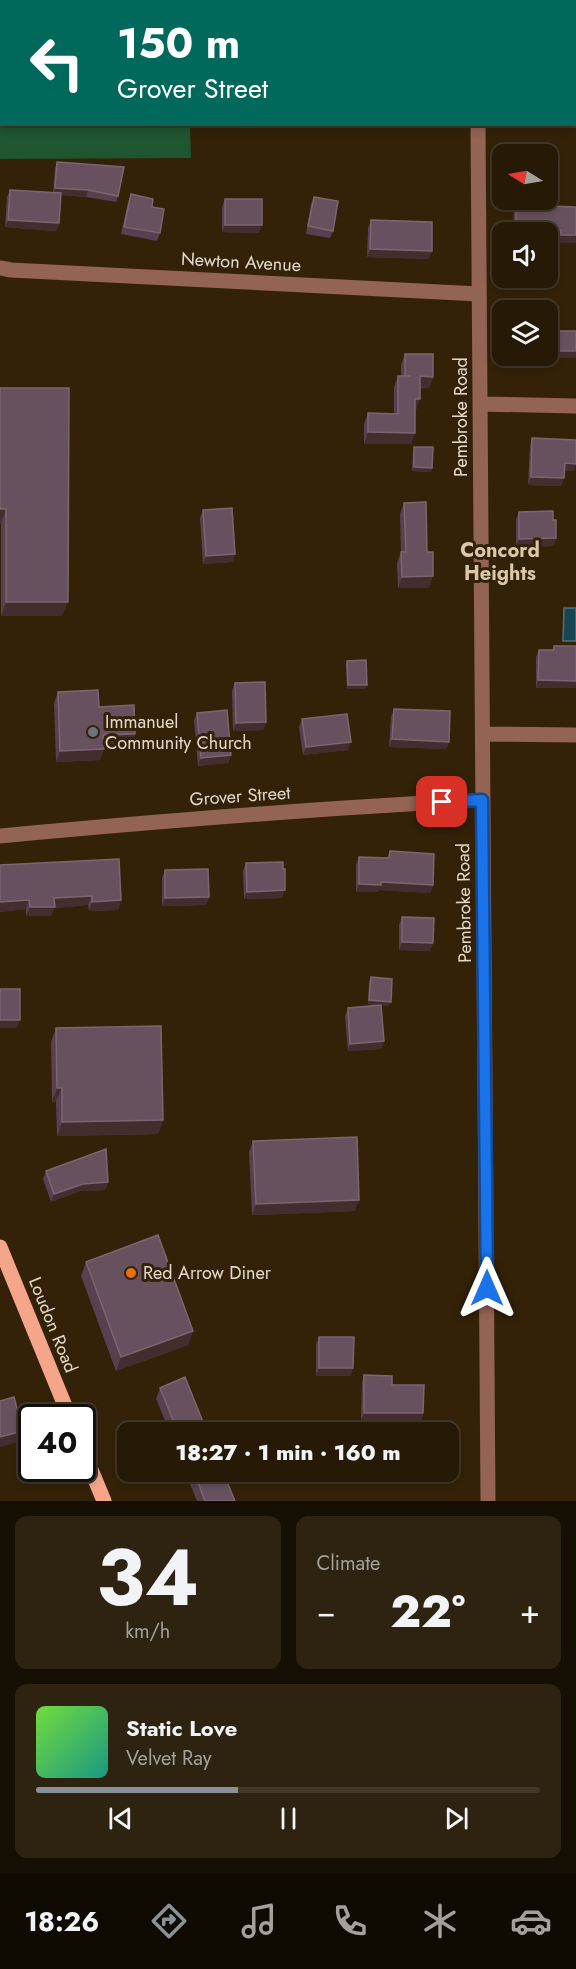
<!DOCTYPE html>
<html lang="en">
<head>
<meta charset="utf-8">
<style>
	body { margin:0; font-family:Jost,sans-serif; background:#2e2310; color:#f1f3f6; height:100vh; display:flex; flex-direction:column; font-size:22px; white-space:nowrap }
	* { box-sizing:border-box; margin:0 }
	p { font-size:20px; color:#a4a19b }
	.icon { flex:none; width:33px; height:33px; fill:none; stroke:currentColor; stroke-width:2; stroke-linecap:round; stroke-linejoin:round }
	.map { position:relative; height:1501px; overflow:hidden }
	.drawer { display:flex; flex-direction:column; gap:15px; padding:15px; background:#150e03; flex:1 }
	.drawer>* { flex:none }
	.banner { position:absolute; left:0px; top:0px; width:576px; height:126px; box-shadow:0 3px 9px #0003,0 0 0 2px #423828; background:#00695c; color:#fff; overflow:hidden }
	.needle { width:39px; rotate:281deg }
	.controls { position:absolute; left:492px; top:144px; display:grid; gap:12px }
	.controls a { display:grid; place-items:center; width:66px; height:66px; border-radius:12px; background:#261a06; box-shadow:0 3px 9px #0003,0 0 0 2px #423828; font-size:30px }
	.speed { position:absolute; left:18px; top:1404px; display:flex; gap:12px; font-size:30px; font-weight:700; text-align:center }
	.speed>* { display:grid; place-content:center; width:78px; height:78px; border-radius:50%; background:#261a06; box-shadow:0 3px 9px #0003,0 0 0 2px #423828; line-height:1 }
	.speed .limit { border:3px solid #111; border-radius:9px; background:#fff; color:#111 }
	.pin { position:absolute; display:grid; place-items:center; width:51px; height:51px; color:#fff; margin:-26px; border-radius:12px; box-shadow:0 3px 9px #0006 }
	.me { position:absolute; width:66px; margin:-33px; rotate:0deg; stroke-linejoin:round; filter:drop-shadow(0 0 4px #0008) }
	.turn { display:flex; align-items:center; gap:21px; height:126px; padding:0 18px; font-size:27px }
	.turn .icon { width:78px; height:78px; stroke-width:2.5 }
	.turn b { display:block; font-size:42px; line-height:51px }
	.big { font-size:45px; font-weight:800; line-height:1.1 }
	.drawer .card { flex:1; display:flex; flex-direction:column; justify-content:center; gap:9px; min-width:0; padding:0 21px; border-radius:12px; background:#2e2310 }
	.drawer .dial { align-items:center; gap:0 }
	.dial b { font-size:78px; line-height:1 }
	.song { display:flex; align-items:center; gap:18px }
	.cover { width:72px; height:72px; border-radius:9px; background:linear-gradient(135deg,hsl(100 70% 55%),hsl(170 70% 35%)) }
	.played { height:6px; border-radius:3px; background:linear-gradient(90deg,#8c9099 40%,#423828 40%) }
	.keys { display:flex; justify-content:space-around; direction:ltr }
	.heat { display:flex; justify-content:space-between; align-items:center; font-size:33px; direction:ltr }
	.drawer .tiles { flex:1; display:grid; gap:15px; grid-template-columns:1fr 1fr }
	.card:last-child { grid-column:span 2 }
	.trip { position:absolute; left:117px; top:1422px; width:342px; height:60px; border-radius:12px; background:#261a06; box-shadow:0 3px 9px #0003,0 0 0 2px #423828; font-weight:800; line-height:60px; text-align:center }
	.tab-bar { display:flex; height:96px; justify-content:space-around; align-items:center; background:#0f0a02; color:#a4a19b }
	.tab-bar .icon { width:42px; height:42px }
	.tab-bar .selected { color:#8c9099 }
	.tab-bar b { font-size:27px; color:#f1f3f6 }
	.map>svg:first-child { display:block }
</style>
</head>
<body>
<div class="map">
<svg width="576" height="1501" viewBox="0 0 576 1501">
	<rect width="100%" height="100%" fill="#332208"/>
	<path fill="#1f5530" d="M0,0H187V2H2V124L190,125L191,158L0,159Z"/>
	<path fill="#174652" stroke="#547276" stroke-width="1.5" d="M564,608H576V641H563Z"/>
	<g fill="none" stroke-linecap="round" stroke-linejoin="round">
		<path stroke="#936353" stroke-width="15" d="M479,2V0
			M574,102H576
			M478,124L488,1501
			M0,268L11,270L479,294
			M480,404L576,406
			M483,734L576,735
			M0,836C161,821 321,808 482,800"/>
		<path stroke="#f5a58a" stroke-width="15" d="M0,1247L70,1418
			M82,1448L104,1501"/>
	</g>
	<path fill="#584051" d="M57,162L118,196L116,202L86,197L61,195L59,223L56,231L5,227L7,197L10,190L53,193L55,168Z
		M131,194L152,207L160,233L157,241L121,234L128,202Z
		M314,197L333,231L330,238L306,234L311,204Z
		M225,199L259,233L222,232V207Z
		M514,200H548V206L576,207V243H558V238H548V232H513Z
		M371,220L429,259L367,257L368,228Z
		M576,331V358H554L552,364H524V356H548Z
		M405,354L433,377L429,388H420L416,410H415V433L411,444H364V424L368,413L394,414V387L398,376H401V365Z
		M0,388L62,616H1V523H0Z
		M532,438L574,471H565L561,486L528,485L530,446Z
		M414,447L432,468L431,472L412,471L413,451Z
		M404,503L427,552L429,588H398L397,563L401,552L400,514Z
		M203,510L235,554L232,562L203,564L200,518Z
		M519,512L553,520L556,538L553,546L516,547V519Z
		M554,646H576V688H536V657L539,650H552Z
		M347,661L367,685L365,689H347L346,665Z
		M235,683L266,722L263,730L233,731L232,690Z
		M58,692L99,707L131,745L104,746L100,760L56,762L54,703Z
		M394,709L449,742L446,749L389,747L391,717Z
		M197,713L231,755L228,763L198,766L194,720Z
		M302,719L348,750L303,755L299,727Z
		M390,851L433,885L430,893L379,890L378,892H356V865L359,857L387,858Z
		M246,863L282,898L244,899L243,871Z
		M0,865L121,900L118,910L89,911L88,905L54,908L51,916H26V909L0,912Z
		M165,870L209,897L206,905L162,906V878Z
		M402,917L433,943L430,951L399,950V925Z
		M371,977L389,1006L381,1005L384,1041L381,1049L348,1051L345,1016L348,1008L379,1005L368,1004L369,981Z
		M56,1028L163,1120L158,1134L57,1136L56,1101L52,1102L51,1042Z
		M253,1141L355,1211L252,1215L249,1152Z
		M46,1171L108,1182L105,1190L80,1191L51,1202L43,1179Z
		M86,1262L193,1331L188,1345L116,1371L81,1276Z
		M319,1337L351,1376H316V1344Z
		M364,1375L392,1385L423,1413L421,1421L361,1420L362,1383Z
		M160,1388L207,1432H170L156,1399Z
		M185,1472H223L235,1501H197Z"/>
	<path fill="#432d2e" d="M313,0H424L423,2H312Z
		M55,188L88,190L86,197L53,194Z
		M8,220L59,223L56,231L5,227Z
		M225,225H262L259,233L222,232Z
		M516,230H561L558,238H548V232H515Z
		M561,235H576V243H558Z
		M370,249L432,251L429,259L367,257Z
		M554,351H576V358H554L552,364H524L527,357Z
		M420,376L433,377L429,388L416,387Z
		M415,399H420L416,410H411Z
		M368,432L415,433L411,444H364Z
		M565,463L576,464L574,471H562Z
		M414,467L432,468L431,472L412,471Z
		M531,477L564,478L561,486L528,485Z
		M0,509H6L1,523H0Z
		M556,538L553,546L516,547L519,539Z
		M235,554L232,562L203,564L206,556Z
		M433,576L429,588H398L402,577Z
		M6,602H68L62,616H1Z
		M538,680L576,681V688H536Z
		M348,685H367L365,689H347Z
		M266,722L263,730L233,731L236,723Z
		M135,734L131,745L99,746L103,735Z
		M392,739L449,742L446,749L389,747Z
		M351,742L348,750L303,755L306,747Z
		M104,749L100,760L56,762L60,751Z
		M231,755L228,763L198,766L201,758Z
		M381,882L433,885L430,893L379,890L378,892H356L359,884Z
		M285,890L282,898L244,899L247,892Z
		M92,896L88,905L54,908L51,916H26L30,907L54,898Z
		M209,897L206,905L162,906L165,898Z
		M29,900L26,909L0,912V902Z
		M121,900L118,910L89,911L92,902Z
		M402,942L433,943L430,951L399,950Z
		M369,1000L391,1002L389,1006L368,1004Z
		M0,1020H20L17,1028H0Z
		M384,1041L381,1049L348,1051L350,1044Z
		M57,1088H62L56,1101L52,1102Z
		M163,1120L158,1134L57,1136L62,1122Z
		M108,1182L105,1190L80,1191L51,1202L54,1194L83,1184Z
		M359,1200L355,1211L252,1215L256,1204Z
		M193,1331L188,1345L116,1371L121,1357Z
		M319,1368H353L351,1376H316Z
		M364,1413H423L421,1421L361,1420Z
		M23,1431L19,1442L0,1447V1437Z"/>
	<path fill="#67515e" stroke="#7b666f" stroke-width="1.5" d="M574,38H576V67H574Z
		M57,162L124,167L118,196L88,190L55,188Z
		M10,190L61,193L59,223L8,220Z
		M131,194L153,199L152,207L164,209L160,233L124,227Z
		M548,194V206L576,207V235H561V230H516V200H548Z
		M314,197L338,201L333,231L308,226Z
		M225,199H262V225H225Z
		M371,220L432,222V251L370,249Z
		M548,331H576V351H554V357H527V356H548Z
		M405,354H433V377L420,376V399H415V433L368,432V413L398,414V376H410H405Z
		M0,388H69L68,602H6V509H0Z
		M532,438L576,440V464L565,463L564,478L531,477Z
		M414,447H433L432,468L414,467Z
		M426,502L427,552H433V576L402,577L401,552H406L404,503Z
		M232,508L235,554L206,556L203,510Z
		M553,511V520H556V538L519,539V512Z
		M554,646H576V681L538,680L539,650H554Z
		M366,660L367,685H348L347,661Z
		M265,682L266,722L236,723L235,683Z
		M98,690L99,707L134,705L135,734L103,735L104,749L60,751L58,692Z
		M394,709L450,711L449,742L392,739Z
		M227,710L231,755L201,758L197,713Z
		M347,714L351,742L306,747L302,719Z
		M390,851L434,854L433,885L381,882V885L359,884V857L389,858Z
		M119,859L121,900L92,902V896L54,898L55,907H30L29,900L0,902V865Z
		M283,862V869H285V890L247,892L246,863Z
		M208,869L209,897L165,898V870Z
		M402,917L434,918L433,943L402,942Z
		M371,977L392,979L391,1002L369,1000Z
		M0,989H20V1020H0Z
		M381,1005L384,1041L350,1044L348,1008Z
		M161,1026L163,1120L62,1122V1088H57L56,1028Z
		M357,1137L359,1200L256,1204L253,1141Z
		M106,1149L108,1182L83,1184L54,1194L46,1171Z
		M158,1235L193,1331L121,1357L86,1262Z
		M319,1337H354L353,1368H319Z
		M364,1375L392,1376V1385H424L423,1413H364Z
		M185,1377L207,1432H178L160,1388Z
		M14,1397L23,1431L0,1437V1401Z
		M194,1472H223L235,1501H205Z"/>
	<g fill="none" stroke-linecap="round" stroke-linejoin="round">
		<g stroke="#114b97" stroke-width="15">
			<path id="route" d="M442,802L482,800L487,1288"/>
		</g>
		<use href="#route" stroke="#1a73e8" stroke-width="10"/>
	</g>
	<circle fill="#6b7280" stroke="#332208" stroke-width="2" cx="93" cy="732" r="6"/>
	<circle fill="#e8710a" stroke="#332208" stroke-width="2" cx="131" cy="1273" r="6"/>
	<g text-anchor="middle" stroke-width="6" stroke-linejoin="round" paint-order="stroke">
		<g font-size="18" fill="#e3d8c9" stroke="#332208">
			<text transform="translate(241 262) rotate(3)" y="6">Newton Avenue</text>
			<text transform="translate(461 417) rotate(-90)" y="6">Pembroke Road</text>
			<text transform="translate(240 796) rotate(-4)" y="6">Grover Street</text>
			<text transform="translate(464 903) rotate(-91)" y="6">Pembroke Road</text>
			<text transform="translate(53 1325) rotate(68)" y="6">Loudon Road</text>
		</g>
		<g font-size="18" fill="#e3d8c9" stroke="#332208" text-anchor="start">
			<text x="105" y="728">Immanuel<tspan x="105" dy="21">Community Church</tspan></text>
			<text x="143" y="1279">Red Arrow Diner</text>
		</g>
		<g font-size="20" font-weight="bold" fill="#ddc7aa" stroke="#332208">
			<text x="500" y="557">Concord<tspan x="500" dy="23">Heights</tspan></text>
		</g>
	</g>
</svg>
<div class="controls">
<a><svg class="needle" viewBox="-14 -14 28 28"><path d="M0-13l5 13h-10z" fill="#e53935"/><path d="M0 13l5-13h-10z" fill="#a4a19b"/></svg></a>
<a><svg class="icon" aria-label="sound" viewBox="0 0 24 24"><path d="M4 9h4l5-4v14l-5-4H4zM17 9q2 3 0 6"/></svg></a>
<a><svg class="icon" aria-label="layers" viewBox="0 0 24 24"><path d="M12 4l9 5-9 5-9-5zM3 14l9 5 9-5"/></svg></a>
</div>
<div class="speed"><div class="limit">40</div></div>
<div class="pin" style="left:442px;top:802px;background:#d93025"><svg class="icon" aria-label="arrive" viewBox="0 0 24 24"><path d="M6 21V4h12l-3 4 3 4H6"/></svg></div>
<svg class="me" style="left:487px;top:1288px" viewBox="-20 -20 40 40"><path d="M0-17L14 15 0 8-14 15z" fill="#1a73e8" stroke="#fff" stroke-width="4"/></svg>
<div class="trip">18:27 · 1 min · 160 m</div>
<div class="banner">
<div class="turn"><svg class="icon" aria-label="left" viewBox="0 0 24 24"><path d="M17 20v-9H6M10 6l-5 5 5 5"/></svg><div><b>150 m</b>Grover Street</div></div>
</div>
</div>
<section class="drawer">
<div class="tiles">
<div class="card dial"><b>34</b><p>km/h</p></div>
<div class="card"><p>Climate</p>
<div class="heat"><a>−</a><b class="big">22°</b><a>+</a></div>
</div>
<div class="card">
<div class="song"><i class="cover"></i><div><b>Static Love</b><p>Velvet Ray</p></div></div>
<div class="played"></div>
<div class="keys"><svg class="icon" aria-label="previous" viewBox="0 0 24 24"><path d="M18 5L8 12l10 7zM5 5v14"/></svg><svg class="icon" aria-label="pause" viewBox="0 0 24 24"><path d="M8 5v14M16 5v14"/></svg><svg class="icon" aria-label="next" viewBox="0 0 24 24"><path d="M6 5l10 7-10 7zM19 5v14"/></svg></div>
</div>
</div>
</section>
<nav class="tab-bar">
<b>18:26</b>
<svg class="icon selected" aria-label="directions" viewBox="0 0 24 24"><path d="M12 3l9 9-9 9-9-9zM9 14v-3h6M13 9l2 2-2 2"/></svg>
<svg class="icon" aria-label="music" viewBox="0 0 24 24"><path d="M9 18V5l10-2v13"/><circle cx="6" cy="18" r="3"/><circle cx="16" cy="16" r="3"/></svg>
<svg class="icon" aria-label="phone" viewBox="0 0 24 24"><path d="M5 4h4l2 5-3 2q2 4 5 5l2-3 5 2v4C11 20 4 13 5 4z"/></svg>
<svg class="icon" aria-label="climate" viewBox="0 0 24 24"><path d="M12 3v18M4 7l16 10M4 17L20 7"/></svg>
<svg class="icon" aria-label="car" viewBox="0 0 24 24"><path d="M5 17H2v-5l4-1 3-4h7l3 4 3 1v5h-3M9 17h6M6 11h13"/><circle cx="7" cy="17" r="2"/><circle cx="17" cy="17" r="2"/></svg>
</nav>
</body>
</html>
